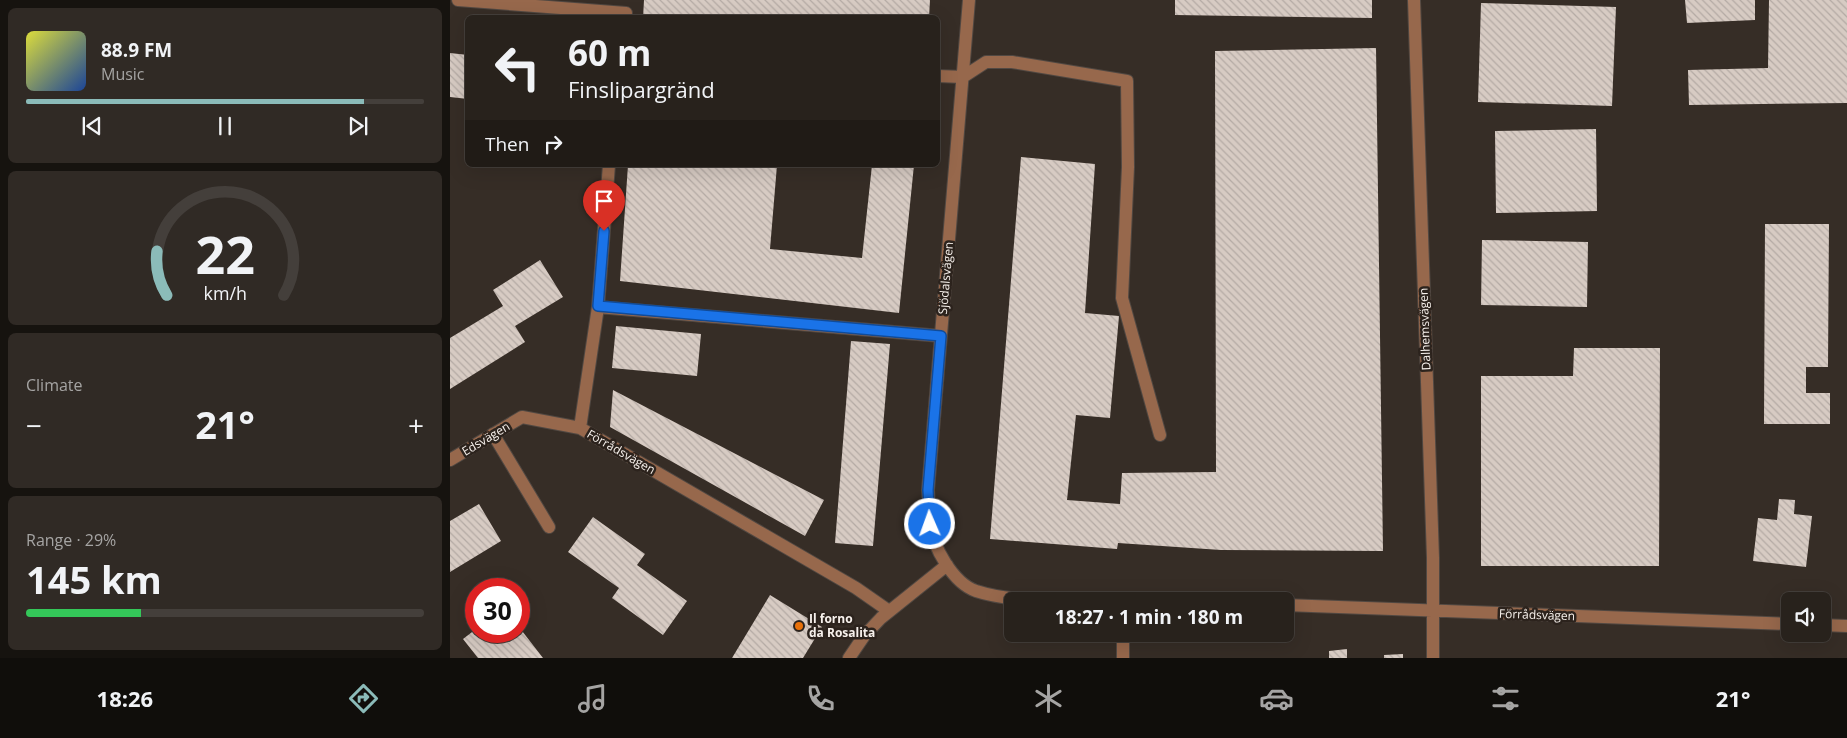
<!DOCTYPE html>
<html lang="en">
<head>
<meta charset="utf-8">
<style>
	body { margin:0; font-family:"Open Sans",sans-serif; background:#302a25; color:#f1f3f6; height:100vh; display:flex; flex-direction:column; font-size:19px; white-space:nowrap }
	* { box-sizing:border-box; margin:0 }
	p { font-size:16px; color:#a5a4a3 }
	.icon { flex:none; width:28px; height:28px; fill:none; stroke:currentColor; stroke-width:2; stroke-linecap:round; stroke-linejoin:round }
	.map { position:relative; flex:1; overflow:hidden }
	.panel { display:flex; flex-direction:column; gap:8px; padding:8px; background:#16130f; width:450px }
	.panel>* { flex:none }
	.hud { position:absolute; left:15px; top:15px; width:475px; height:152px; border-radius:8px; box-shadow:0 5px 20px #0002,0 0 0 1px #443f3b; background:#28221c; color:#f1f3f6; overflow:hidden }
	.tools { position:absolute; left:1331px; top:592px; display:grid; gap:10px }
	.tools a { display:grid; place-items:center; width:50px; height:50px; border-radius:8px; background:#28221c; box-shadow:0 5px 20px #0002,0 0 0 1px #443f3b; font-size:25px }
	.speed { position:absolute; left:15px; top:578px; display:flex; gap:10px; font-size:25px; font-weight:700; text-align:center }
	.speed>* { display:grid; place-content:center; width:65px; height:65px; border-radius:50%; background:#28221c; box-shadow:0 5px 20px #0002,0 0 0 1px #443f3b; line-height:1 }
	.speed .limit { border:8px solid #d22; background:#fff; color:#111 }
	.pin { position:absolute; display:grid; place-items:center; width:42px; height:42px; color:#fff; margin:-51px -21px; border-radius:50% 50% 50% 0; rotate:-45deg; box-shadow:0 0 5px #0007 }
	.pin .icon { rotate:45deg }
	.me { position:absolute; width:55px; margin:-28px; rotate:358deg; stroke-linejoin:round; filter:drop-shadow(0 0 4px #0008) }
	.turn { display:flex; align-items:center; gap:18px; height:105px; padding:0 20px; font-size:22px }
	.turn .icon { width:65px; height:65px; stroke-width:2.5 }
	.turn b { display:block; font-size:35px; line-height:42px }
	.then { display:flex; align-items:center; height:48px; padding:0 20px; background:#0003; gap:10px; font-size:19px }
	.big { font-size:38px; font-weight:700; line-height:1.1 }
	.panel .widget { flex:1; display:flex; flex-direction:column; justify-content:center; gap:8px; min-width:0; padding:0 18px; border-radius:8px; background:#302a25 }
	.panel .dial { align-items:center; gap:0 }
	.dial svg { height:130px; overflow:visible; fill:none; stroke:#443f3b; stroke-width:7; stroke-linecap:round; text-anchor:middle }
	.dial text { fill:#f1f3f6; stroke:none }
	.song { display:flex; align-items:center; gap:15px }
	.cover { width:60px; height:60px; border-radius:8px; background:linear-gradient(135deg,hsl(60 70% 55%),hsl(220 70% 35%)) }
	.played { height:5px; border-radius:2px; background:linear-gradient(90deg,#8bbbb9 85%,#443f3b 85%) }
	.keys { display:flex; justify-content:space-around; direction:ltr }
	.heat { display:flex; justify-content:space-between; align-items:center; font-size:28px; direction:ltr }
	.charge { height:8px; border-radius:4px; background:linear-gradient(90deg,#34c759 29%,#443f3b 0) }
	.trip { position:absolute; left:554px; top:592px; width:290px; height:50px; border-radius:8px; background:#28221c; box-shadow:0 5px 20px #0002,0 0 0 1px #443f3b; font-weight:700; line-height:50px; text-align:center }
	.tab-bar { display:flex; height:80px; justify-content:space-around; align-items:center; background:#100e0b; color:#a5a4a3 }
	.tab-bar .icon { width:35px; height:35px }
	.tab-bar .active { color:#8bbbb9 }
	.tab-bar b { font-size:22px; color:#f1f3f6 }
	main { display:flex; flex:1; min-height:0 }
	.map>svg:first-child { display:block }
</style>
</head>
<body>
<main>
<section class="panel">
<div class="widget">
<div class="song"><i class="cover"></i><div><b>88.9 FM</b><p>Music</p></div></div>
<div class="played"></div>
<div class="keys"><svg class="icon" aria-label="previous" viewBox="0 0 24 24"><path d="M18 5L8 12l10 7zM5 5v14"/></svg><svg class="icon" aria-label="pause" viewBox="0 0 24 24"><path d="M8 5v14M16 5v14"/></svg><svg class="icon" aria-label="next" viewBox="0 0 24 24"><path d="M6 5l10 7-10 7zM19 5v14"/></svg></div>
</div>
<div class="widget dial"><svg viewBox="0 0 100 80">
<path d="M14 69A42 42 0 1 1 86 69"/>
<path d="M14 69A42 42 0 0 1 8 42" stroke="#8bbbb9"/>
<text x="50" y="56" font-size="32" font-weight="700">22</text>
<text x="50" y="72" font-size="11">km/h</text>
</svg></div>
<div class="widget"><p>Climate</p>
<div class="heat"><a>−</a><b class="big">21°</b><a>+</a></div>
</div>
<div class="widget"><p>Range · 29%</p><b class="big">145 km</b><div class="charge"></div></div>
</section>
<div class="map">
<svg width="1397" height="658" viewBox="0 0 1397 658">
	<defs>
		<pattern id="building-back-hatch" width="6" height="6" patternUnits="userSpaceOnUse" patternTransform="scale(1.25)"><rect width="6" height="6" fill="#d7cbc3"/><path d="M-1 5l2 2M0 0l6 6M5-1l2 2" fill="none" stroke="#b4aaa4"/></pattern>
	</defs>
	<rect width="100%" height="100%" fill="#362d26"/>
	<path fill="url(#building-back-hatch)" d="M194,0H480L479,18H193Z
		M725,0H922V18L725,15Z
		M1235,0H1305V20L1237,23Z
		M1319,0H1397V103L1239,105L1238,70L1318,68Z
		M1031,3L1166,7L1162,106L1028,102Z
		M926,48L933,551L771,550L668,543L667,549L540,539L571,157L645,164L635,313L669,316L660,418L626,415L617,500L670,504L672,473L766,472L765,51Z
		M0,53L18,55V99L0,97Z
		M1146,129L1147,211L1046,213L1045,131Z
		M178,165H327L320,249L412,258L422,165H464L449,313L170,281Z
		M1315,224H1379L1378,367H1356V393H1380V424H1314Z
		M1032,240L1138,242L1137,307L1031,305Z
		M90,260L113,297L65,326L75,342L0,389V338L53,306L43,290Z
		M166,326L251,334L247,376L162,368Z
		M401,341L440,344L423,546L385,543Z
		M1124,348H1210L1209,566H1031V376H1123Z
		M163,390L374,500L355,536L160,427Z
		M1329,499L1345,500L1344,514L1362,516L1356,567L1303,561L1308,518L1327,520Z
		M29,504L51,541L0,572V521Z
		M143,517L195,554L187,565L237,601L213,635L162,598L169,588L118,552Z
		M320,595L372,627L353,658H282Z
		M69,627L93,658H28L13,639L26,629V631H69Z
		M897,649V658H879V651Z
		M953,654V658H934V655Z"/>
	<g fill="none" stroke-linecap="round" stroke-linejoin="round">
		<g stroke="#514842" stroke-width="14">
			<path id="minor" d="M8,0L176,13
				M519,0L478,490C479,501 478,513 480,524C483,547 503,583 526,591C554,600 584,600 613,601
				M964,0L983,558V658
				M488,76L513,77
				M513,77L536,62H562L677,81L678,167L672,298L710,435
				M148,307L491,336
				M130,428L148,307L159,165
				M43,434L99,527
				M0,460L72,417L130,428L406,588L439,611
				M688,601H731
				M835,605L1340,624
				M1372,625L1397,626
				M399,658L414,636L431,618L497,565
				M673,658V634"/>
		</g>
		<use href="#minor" stroke="#97684c" stroke-width="12"/>
	</g>
	<g fill="none" stroke-linecap="round" stroke-linejoin="round">
		<g stroke="#114b97" stroke-width="12">
			<path id="route" d="M154,231L148,306L491,336L478,490L480,524"/>
		</g>
		<use href="#route" stroke="#1a73e8" stroke-width="9"/>
	</g>
	<circle fill="#e8710a" stroke="#2c231d" stroke-width="2" cx="349" cy="626" r="5"/>
	<g text-anchor="middle" stroke-width="5" stroke-linejoin="round" paint-order="stroke">
		<g font-size="12" fill="#f7f1ec" stroke="#2c231d">
			<text transform="translate(496 278) rotate(-85)" y="4">Sjödalsvägen</text>
			<text transform="translate(975 329) rotate(-92)" y="4">Dalhemsvägen</text>
			<text transform="translate(36 439) rotate(-31)" y="4">Edsvägen</text>
			<text transform="translate(171 452) rotate(30)" y="4">Förrådsvägen</text>
			<text transform="translate(1087 615) rotate(2)" y="4">Förrådsvägen</text>
		</g>
		<g font-size="12" font-weight="bold" fill="#f7f1ec" stroke="#2c231d" text-anchor="start">
			<text x="359" y="623">Il forno<tspan x="359" dy="14">da Rosalita</tspan></text>
		</g>
	</g>
</svg>
<div class="tools">
<a><svg class="icon" aria-label="sound" viewBox="0 0 24 24"><path d="M4 9h4l5-4v14l-5-4H4zM17 9q2 3 0 6"/></svg></a>
</div>
<div class="speed"><div class="limit">30</div></div>
<div class="pin" style="left:154px;top:231px;background:#d93025"><svg class="icon" aria-label="arrive" viewBox="0 0 24 24"><path d="M6 21V4h12l-3 4 3 4H6"/></svg></div>
<svg class="me" style="left:480px;top:524px" viewBox="-20 -20 40 40"><circle r="17" fill="#1a73e8" stroke="#fff" stroke-width="3"/><path d="M0-11L8 9 0 5-8 9z" fill="#fff"/></svg>
<div class="trip">18:27 · 1 min · 180 m</div>
<div class="hud">
<div class="turn"><svg class="icon" aria-label="left" viewBox="0 0 24 24"><path d="M17 20v-9H6M10 6l-5 5 5 5"/></svg><div><b>60 m</b>Finslipargränd</div></div>
<div class="then">Then<svg class="icon" aria-label="right" viewBox="0 0 24 24"><path d="M7 20v-9h11M14 6l5 5-5 5"/></svg></div>
</div>
</div>
</main>
<nav class="tab-bar">
<b>18:26</b>
<svg class="icon active" aria-label="directions" viewBox="0 0 24 24"><path d="M12 3l9 9-9 9-9-9zM9 14v-3h6M13 9l2 2-2 2"/></svg>
<svg class="icon" aria-label="music" viewBox="0 0 24 24"><path d="M9 18V5l10-2v13"/><circle cx="6" cy="18" r="3"/><circle cx="16" cy="16" r="3"/></svg>
<svg class="icon" aria-label="phone" viewBox="0 0 24 24"><path d="M5 4h4l2 5-3 2q2 4 5 5l2-3 5 2v4C11 20 4 13 5 4z"/></svg>
<svg class="icon" aria-label="climate" viewBox="0 0 24 24"><path d="M12 3v18M4 7l16 10M4 17L20 7"/></svg>
<svg class="icon" aria-label="car" viewBox="0 0 24 24"><path d="M5 17H2v-5l4-1 3-4h7l3 4 3 1v5h-3M9 17h6M6 11h13"/><circle cx="7" cy="17" r="2"/><circle cx="17" cy="17" r="2"/></svg>
<svg class="icon" aria-label="filters" viewBox="0 0 24 24"><path d="M4 7h16M4 17h16"/><circle cx="9" cy="7" r="2"/><circle cx="15" cy="17" r="2"/></svg>
<b>21°</b>
</nav>
</body>
</html>
